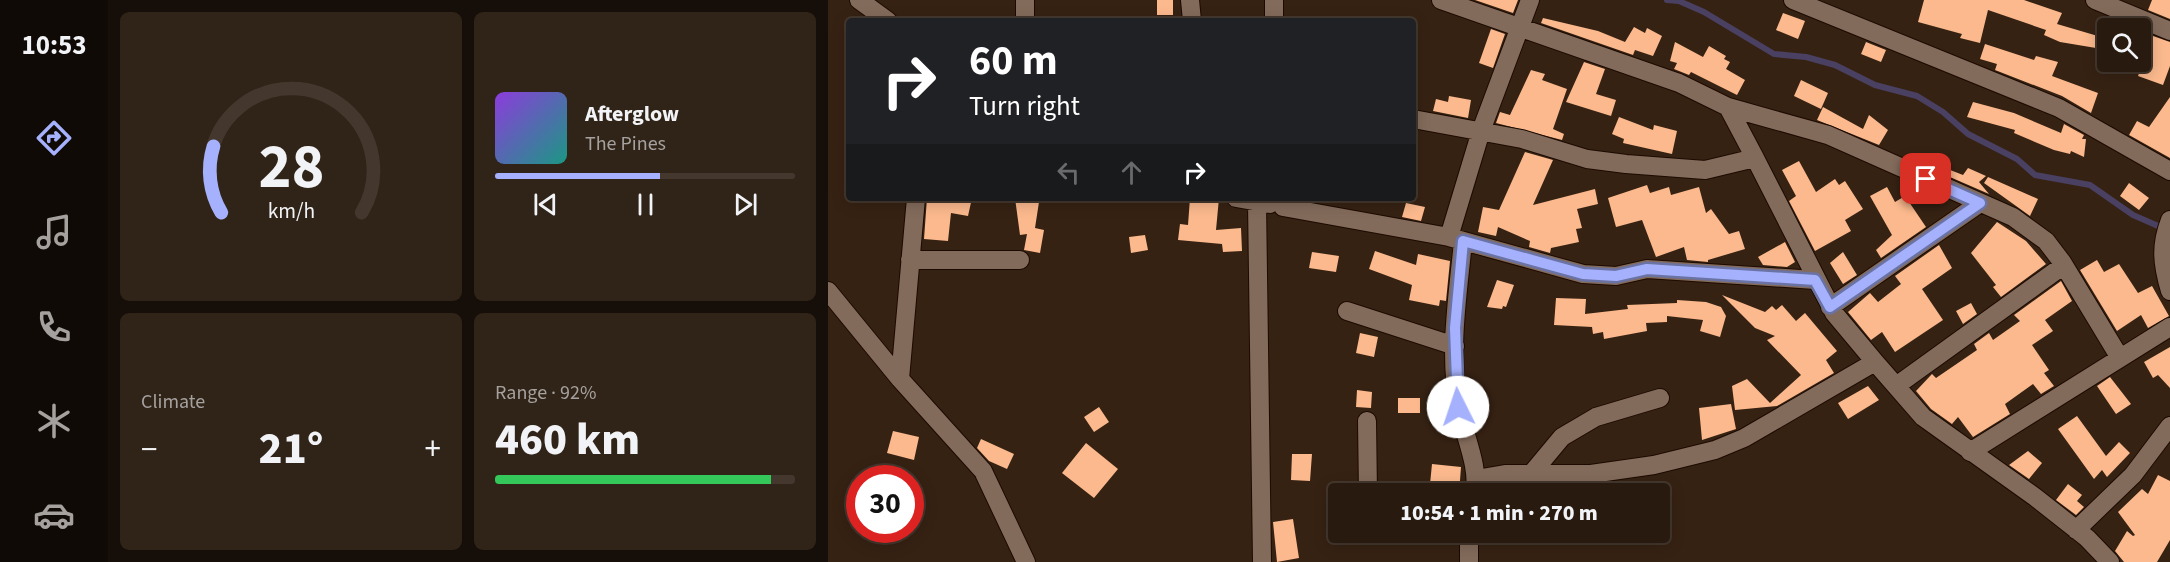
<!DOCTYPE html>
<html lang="en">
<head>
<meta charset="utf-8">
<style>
	body { margin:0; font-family:"Source Sans 3",sans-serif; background:#302317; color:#f1f3f6; height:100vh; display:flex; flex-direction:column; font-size:22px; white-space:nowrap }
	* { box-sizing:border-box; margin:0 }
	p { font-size:20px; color:#a5a19e }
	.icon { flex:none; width:33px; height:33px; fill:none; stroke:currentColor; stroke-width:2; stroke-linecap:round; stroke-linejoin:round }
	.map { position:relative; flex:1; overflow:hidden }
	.sheet { display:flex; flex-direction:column; gap:12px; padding:12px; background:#160e08; width:720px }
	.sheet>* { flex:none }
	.top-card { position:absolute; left:18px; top:18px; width:570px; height:183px; border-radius:6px; box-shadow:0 3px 15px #0003,0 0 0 2px #44382e; background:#202124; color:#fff; overflow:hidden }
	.controls { position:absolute; left:1269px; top:18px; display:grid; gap:12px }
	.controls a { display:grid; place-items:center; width:54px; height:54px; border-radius:6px; background:#281a0e; box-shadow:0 3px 15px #0003,0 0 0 2px #44382e; font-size:30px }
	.speed { position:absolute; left:18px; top:465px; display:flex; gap:12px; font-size:30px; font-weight:700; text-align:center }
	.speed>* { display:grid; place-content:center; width:78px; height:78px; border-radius:50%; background:#281a0e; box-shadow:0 3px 15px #0003,0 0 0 2px #44382e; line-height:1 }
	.speed .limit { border:9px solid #d22; background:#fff; color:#111 }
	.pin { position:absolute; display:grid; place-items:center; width:51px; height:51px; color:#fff; margin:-26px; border-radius:12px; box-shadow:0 3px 9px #0006 }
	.me { position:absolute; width:66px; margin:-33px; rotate:356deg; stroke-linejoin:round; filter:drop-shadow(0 0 4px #0008) }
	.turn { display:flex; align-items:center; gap:21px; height:126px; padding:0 24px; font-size:27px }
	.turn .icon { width:78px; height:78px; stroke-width:2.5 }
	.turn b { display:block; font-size:42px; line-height:51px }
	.lanes { display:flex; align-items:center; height:57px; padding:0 24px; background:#0003; justify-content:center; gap:30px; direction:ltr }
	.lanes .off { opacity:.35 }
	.big { font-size:45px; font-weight:800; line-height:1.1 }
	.sheet .tile { flex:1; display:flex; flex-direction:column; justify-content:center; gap:9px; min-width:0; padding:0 21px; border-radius:9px; background:#302317 }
	.sheet .dial { align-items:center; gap:0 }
	.dial svg { height:156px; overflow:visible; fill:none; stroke:#44382e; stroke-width:7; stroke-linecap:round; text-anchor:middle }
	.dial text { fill:#f1f3f6; stroke:none }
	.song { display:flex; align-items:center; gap:18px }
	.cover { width:72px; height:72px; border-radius:9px; background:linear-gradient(135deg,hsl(270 70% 55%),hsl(170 70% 35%)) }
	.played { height:6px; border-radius:3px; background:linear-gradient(90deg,#a5b1fc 55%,#44382e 55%) }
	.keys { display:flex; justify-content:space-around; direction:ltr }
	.heat { display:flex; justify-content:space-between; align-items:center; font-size:33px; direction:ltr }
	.charge { height:9px; border-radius:4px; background:linear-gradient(90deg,#34c759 92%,#44382e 0) }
	.sheet .tiles { flex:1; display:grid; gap:12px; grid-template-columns:repeat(2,1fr) }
	.trip { position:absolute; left:500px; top:483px; width:342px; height:60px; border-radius:6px; background:#281a0e; box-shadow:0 3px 15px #0003,0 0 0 2px #44382e; font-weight:800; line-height:60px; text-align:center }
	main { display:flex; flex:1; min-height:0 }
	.dock { display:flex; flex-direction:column; width:108px; justify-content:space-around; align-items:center; background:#100a06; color:#a5a19e }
	.dock .icon { width:42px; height:42px }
	.dock .active { color:#a5b1fc }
	.dock b { font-size:27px; color:#f1f3f6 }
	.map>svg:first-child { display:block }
</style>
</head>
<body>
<main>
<nav class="dock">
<b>10:53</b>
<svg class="icon active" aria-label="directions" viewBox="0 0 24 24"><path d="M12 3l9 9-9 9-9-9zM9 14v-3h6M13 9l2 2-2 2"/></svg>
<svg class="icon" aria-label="music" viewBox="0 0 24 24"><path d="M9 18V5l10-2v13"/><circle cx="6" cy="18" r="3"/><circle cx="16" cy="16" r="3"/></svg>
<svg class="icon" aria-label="phone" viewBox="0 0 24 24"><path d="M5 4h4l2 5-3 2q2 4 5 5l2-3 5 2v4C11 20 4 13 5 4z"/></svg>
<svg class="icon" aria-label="climate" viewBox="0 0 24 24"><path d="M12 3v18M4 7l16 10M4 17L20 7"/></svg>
<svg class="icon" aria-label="car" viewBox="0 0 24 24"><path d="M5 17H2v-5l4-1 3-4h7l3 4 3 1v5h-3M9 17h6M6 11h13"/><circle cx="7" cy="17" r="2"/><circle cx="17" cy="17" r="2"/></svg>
</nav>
<section class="sheet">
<div class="tiles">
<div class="tile dial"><svg viewBox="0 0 100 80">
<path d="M14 69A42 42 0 1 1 86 69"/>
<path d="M14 69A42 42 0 0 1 10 35" stroke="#a5b1fc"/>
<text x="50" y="56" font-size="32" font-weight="700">28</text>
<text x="50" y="72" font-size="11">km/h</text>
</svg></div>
<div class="tile">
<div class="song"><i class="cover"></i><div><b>Afterglow</b><p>The Pines</p></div></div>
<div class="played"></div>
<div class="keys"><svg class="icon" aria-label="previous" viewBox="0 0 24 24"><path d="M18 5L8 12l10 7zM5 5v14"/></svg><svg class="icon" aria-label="pause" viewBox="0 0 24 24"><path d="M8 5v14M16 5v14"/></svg><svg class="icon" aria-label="next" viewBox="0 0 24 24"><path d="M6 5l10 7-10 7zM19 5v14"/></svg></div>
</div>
<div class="tile"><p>Climate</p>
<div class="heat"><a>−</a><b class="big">21°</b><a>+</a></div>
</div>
<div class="tile"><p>Range · 92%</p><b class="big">460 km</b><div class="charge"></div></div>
</div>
</section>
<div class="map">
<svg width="1342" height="562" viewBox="0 0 1342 562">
	<rect width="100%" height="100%" fill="#362213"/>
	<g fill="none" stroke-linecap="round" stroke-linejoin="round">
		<path stroke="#494062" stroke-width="6" d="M839,0L851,1L876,12L946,54L978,57L1007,65L1047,85L1089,96L1115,112L1140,134L1189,159L1207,175L1262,185L1305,215L1337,229"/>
	</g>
	<path fill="#fbb98d" d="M329,0H345V15H329Z
		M647,0H690L685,13Z
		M1096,0H1196L1234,13L1229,24L1280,39V50L1232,42L1216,35L1218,30L1160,10L1152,43L1132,38L1134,34L1090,22Z
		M1324,0H1342V19L1320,10Z
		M955,13L977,21L970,39L948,30Z
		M715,18L770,31L797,42L806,27L817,33L819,28L834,36L825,56L807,50L805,55L713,23Z
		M663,29L677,34L665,68L651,63Z
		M1325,36L1342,42V66L1335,85L1310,76Z
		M847,42L875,57L881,46L898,56L896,59L902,62L898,69L917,80L909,95L863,72L861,75L846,69L849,63L842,61Z
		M1038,42L1058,50L1053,62L1033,54Z
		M1157,44L1206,60L1208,56L1230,62L1224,76L1270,93L1263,113L1234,96L1167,70L1169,64L1152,59Z
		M756,62L777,69L768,94L788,100L783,116L738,102Z
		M703,70L717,74L714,80L739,89L725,129L736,134L734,140L668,123L672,112L682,115Z
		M973,80L1000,93L993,109L966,96Z
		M621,96L643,100L640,118L605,111L608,99L620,102Z
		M1342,97V158L1301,135L1309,121L1321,127Z
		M1145,102L1186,113L1233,133L1236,124L1256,135L1254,139H1258L1256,157L1243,151L1242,154L1226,150L1186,133L1187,130L1139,117Z
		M995,107L1035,129L1041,115L1060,130L1051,145L989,120Z
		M791,117L825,130L826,125L849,131L844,154L795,143L796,139L784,134Z
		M697,152L725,160L705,205L767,189L770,204L749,209L754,228L748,229L751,242L723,248L722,253L701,247L702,241L670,227L668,236L650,232L655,207L671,210Z
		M971,161L988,192L1007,179L1011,185L1017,181L1035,209L1017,220L1023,231L987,251L961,201L968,196L954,170Z
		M1117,168L1135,175L1140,168L1158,176L1151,182L1161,194L1115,174Z
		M1160,177L1210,199L1202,216L1156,183Z
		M1301,183L1321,198L1311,210L1292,196Z
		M819,185L822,193L841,187L843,195L871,187L878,213L883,209L901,234L911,231L917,249L880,260V262L859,260L856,247L828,257L814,220L788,227L780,198Z
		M1059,187L1067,202L1077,196L1098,227L1053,258L1048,250L1064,235L1042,196Z
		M99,198H144L140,216L123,213L120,241L96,239Z
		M187,198L211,202L207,228L216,230L212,253L196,250L199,234L192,235Z
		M362,198H391L388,230L413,228L414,251L395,252L394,244L350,240L352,224L360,225Z
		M578,203L597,207L593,221L574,217Z
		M1169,222L1198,241L1218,264L1173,297L1165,287L1168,285L1143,253Z
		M317,235L320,250L303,253L301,237Z
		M957,242L967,262L959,267L935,265L930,257Z
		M1111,245L1124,268L1094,289L1115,320L1067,352L1054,332L1043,340L1020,312L1042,293L1050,302L1073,284L1067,276Z
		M547,251L588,265L590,254L622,261L618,301L612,300L611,306L581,300L584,285L541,269Z
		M484,252L511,256L508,272L481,268Z
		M1015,252L1029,275L1015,284L1002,263Z
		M1269,260L1276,272L1291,264L1310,293L1324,286L1341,316L1320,328L1313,315L1289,331L1252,270Z
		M669,280L686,285L678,307L675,306L674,309L659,307Z
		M1233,281L1244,301L1217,320L1225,331L1204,345L1221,370L1216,373L1226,386L1213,394L1205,384L1177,404L1182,414L1145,437L1130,417L1124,424L1103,409L1088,391L1104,374L1108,378L1149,350L1146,344L1161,333L1165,340L1192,321L1186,315Z
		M894,295L937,312L944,306L948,310L954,305L968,321L977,313L1009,351L998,360L1006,373L949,406L907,410L904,386L919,379L942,403L973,375L939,340L947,336L927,328Z
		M728,298L758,299L757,314L800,309L799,305L849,303V300L878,302L893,307L898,316L892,337L872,331L875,320L839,316V322L818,323L819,331L776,339L775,332L765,334L764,327L726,325Z
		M1143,303L1149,314L1135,324L1128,311Z
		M532,333L550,337L546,357L528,353Z
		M1342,347V388L1330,375L1325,378L1316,362Z
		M1282,377L1303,404L1288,414L1269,386Z
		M1040,386L1051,400L1020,419L1010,403Z
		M529,390L544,392L543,408L528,407Z
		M570,398H592V413H570Z
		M903,404L908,429L874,440L871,408Z
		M271,407L281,422L266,432L256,417Z
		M1249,416L1278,456L1291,442L1302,453L1279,477L1274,470L1266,479L1230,429Z
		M65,431L91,437L86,460L59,453Z
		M153,439L186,454L179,469L161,461L149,448Z
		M258,443L290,469L266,498L234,473Z
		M1200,451L1214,463L1201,479L1181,465Z
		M464,454H484L482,481L463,480Z
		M604,464L633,467L631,494H601Z
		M1330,475L1342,481V540L1329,562H1296L1287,551L1299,531L1305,536L1307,535L1290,512L1314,489L1320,494Z
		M1240,484L1254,495L1249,501L1256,507L1248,515L1228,500Z
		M465,519L471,558L449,562L445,522Z"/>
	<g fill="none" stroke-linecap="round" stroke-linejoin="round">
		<g stroke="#1d0a01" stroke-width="20">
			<path id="minor" d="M31,0L60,21
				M197,0V21
				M362,0L364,21
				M446,0V21
				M613,0L851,83L900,107
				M965,0L1231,108L1342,171
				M1267,0L1342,31
				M585,119L694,139L759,159L798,164L877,170L927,158L1006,313L1047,362L1095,417L1207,497L1259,538L1282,562
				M927,158L900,107L1000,135L1185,217L1218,241L1234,262L1292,358
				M408,198L442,204
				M455,198V207L621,237L755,274L788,276L819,269L987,280
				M429,202L434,562
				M1342,220C1332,246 1334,264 1342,291
				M621,237L653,131L702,0
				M635,241C630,295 620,353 631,407C636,437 651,463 647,494
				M82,260H192
				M0,291L72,379L155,471L198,562
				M1002,307L1152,203
				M519,311L627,346
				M72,379L88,198
				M1068,386L1236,265
				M539,421L540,494
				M1142,452L1342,327
				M704,473L734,437L768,417L832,398
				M648,479L677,474H763L826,465L887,450L916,438L1047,362
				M1248,530L1305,475L1342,426
				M641,562V532"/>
		</g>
		<use href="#minor" stroke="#836b5b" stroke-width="18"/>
	</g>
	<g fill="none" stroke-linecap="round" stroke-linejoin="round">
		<g stroke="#6b73a4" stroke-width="15">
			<path id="route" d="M630,407L627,328L635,241L755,274L788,276L819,269L987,280L1002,307L1152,203L1098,179"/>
		</g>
		<use href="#route" stroke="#a5b1fc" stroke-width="10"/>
	</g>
</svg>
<div class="controls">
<a><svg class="icon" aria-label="search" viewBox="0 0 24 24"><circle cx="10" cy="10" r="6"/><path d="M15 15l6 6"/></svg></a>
</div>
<div class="speed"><div class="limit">30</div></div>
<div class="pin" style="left:1098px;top:179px;background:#d93025"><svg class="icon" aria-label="arrive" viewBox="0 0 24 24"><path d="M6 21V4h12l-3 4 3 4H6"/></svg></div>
<svg class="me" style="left:630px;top:407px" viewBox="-20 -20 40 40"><circle r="19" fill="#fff"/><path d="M0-13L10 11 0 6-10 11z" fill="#a5b1fc"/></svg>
<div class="trip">10:54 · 1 min · 270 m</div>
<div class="top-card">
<div class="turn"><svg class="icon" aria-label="right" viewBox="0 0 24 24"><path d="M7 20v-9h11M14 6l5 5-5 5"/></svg><div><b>60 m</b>Turn right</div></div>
<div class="lanes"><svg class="icon off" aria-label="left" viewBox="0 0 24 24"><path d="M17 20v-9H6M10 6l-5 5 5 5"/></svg><svg class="icon off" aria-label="ahead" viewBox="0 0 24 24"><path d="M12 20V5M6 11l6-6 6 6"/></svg><svg class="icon" aria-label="right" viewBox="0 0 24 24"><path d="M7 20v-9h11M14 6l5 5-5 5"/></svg></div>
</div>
</div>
</main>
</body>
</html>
